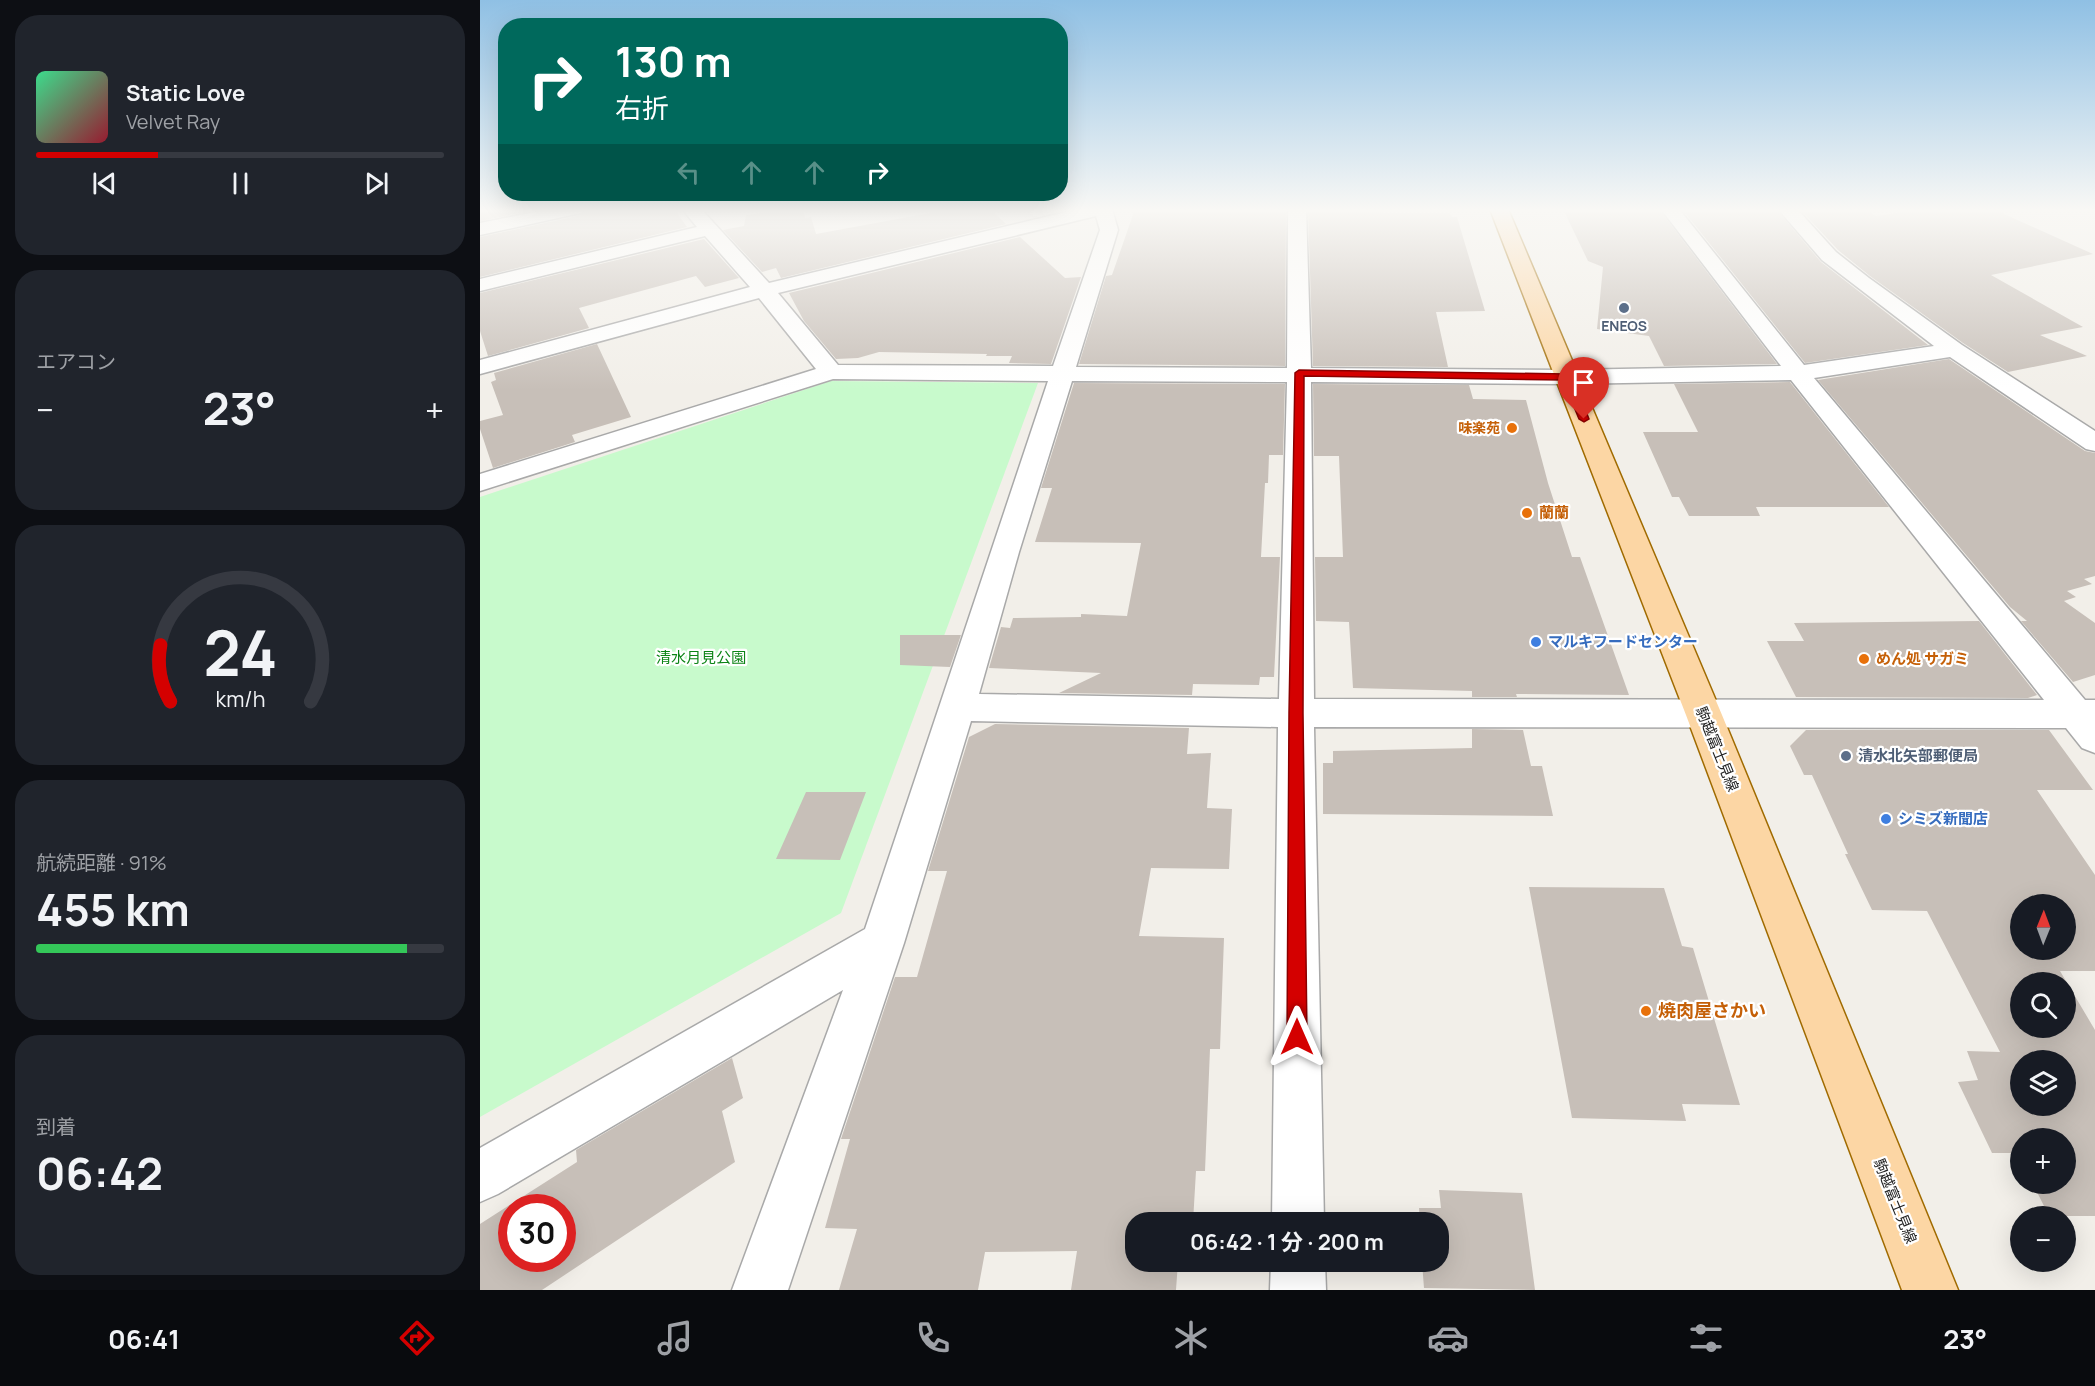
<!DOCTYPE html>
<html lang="ja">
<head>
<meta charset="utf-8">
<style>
	body { margin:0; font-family:Manrope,"Noto Sans JP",sans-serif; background:#20242c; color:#f1f3f6; height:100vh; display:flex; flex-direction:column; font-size:22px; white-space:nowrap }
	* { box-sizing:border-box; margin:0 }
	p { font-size:20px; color:#9ea1a6 }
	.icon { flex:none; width:33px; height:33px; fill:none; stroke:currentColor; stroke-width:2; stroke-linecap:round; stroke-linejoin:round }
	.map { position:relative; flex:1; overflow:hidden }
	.drawer { display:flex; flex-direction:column; gap:15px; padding:15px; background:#0d0f14; width:480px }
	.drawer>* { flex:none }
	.guide { position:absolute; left:18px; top:18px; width:570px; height:183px; border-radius:24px; box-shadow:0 6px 24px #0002; background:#00695c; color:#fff; overflow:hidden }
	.needle { width:39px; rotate:1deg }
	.fabs { position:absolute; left:1530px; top:894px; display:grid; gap:12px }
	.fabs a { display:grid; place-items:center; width:66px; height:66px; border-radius:50%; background:#171b24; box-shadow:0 6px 24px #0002; font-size:30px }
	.speed { position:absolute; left:18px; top:1194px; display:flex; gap:12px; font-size:30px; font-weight:700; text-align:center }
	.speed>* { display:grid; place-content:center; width:78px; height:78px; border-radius:50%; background:#171b24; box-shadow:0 6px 24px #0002; line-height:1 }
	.speed .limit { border:9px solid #d22; background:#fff; color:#111 }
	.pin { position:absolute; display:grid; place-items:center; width:51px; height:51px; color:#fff; margin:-62px -26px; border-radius:50% 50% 50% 0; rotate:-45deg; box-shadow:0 0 6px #0007 }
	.pin .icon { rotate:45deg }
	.me { position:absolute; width:66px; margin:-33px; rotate:0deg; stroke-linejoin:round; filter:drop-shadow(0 0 4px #0008) }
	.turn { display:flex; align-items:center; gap:21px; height:126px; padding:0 18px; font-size:27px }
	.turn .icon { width:78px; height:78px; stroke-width:2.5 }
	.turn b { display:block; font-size:42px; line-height:51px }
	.lanes { display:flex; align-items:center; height:57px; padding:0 18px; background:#0003; justify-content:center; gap:30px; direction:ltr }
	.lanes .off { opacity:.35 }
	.big { font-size:45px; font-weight:700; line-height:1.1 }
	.drawer .widget { flex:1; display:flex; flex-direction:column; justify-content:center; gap:9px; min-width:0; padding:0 21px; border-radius:24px; background:#20242c }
	.drawer .dial { align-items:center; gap:0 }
	.dial svg { height:156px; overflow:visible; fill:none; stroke:#363941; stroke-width:7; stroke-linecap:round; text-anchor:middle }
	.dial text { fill:#f1f3f6; stroke:none }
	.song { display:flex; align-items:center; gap:18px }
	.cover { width:72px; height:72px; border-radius:9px; background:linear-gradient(135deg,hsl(150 70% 55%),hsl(350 70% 35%)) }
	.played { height:6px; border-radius:3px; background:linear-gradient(90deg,#d40000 30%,#363941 30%) }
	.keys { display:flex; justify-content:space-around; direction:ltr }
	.heat { display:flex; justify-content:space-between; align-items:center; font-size:33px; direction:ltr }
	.charge { height:9px; border-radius:4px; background:linear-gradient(90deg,#34c759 91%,#363941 0) }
	.trip { position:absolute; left:645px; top:1212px; width:324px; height:60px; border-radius:24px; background:#171b24; box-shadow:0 6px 24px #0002; font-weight:700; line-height:60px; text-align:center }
	.tabs { display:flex; height:96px; justify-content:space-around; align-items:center; background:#090b0e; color:#9ea1a6 }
	.tabs .icon { width:42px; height:42px }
	.tabs .on { color:#d40000 }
	.tabs b { font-size:27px; color:#f1f3f6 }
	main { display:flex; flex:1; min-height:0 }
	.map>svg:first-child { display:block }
</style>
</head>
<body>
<main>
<section class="drawer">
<div class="widget">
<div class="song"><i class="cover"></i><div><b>Static Love</b><p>Velvet Ray</p></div></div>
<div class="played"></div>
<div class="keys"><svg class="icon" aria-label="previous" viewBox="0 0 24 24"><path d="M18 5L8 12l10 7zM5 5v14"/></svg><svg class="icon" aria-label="pause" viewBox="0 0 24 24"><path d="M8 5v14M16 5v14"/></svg><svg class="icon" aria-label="next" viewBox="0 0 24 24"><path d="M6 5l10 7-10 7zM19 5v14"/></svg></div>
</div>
<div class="widget"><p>エアコン</p>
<div class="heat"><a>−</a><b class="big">23°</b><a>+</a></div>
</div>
<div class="widget dial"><svg viewBox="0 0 100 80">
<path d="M14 69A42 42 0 1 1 86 69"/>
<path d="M14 69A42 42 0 0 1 9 40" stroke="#d40000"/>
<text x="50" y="56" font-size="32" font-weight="700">24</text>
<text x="50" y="72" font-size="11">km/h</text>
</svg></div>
<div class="widget"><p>航続距離 · 91%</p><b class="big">455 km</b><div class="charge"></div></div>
<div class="widget"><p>到着</p><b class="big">06:42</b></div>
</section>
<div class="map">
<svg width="1615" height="1290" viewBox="0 0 1615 1290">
	<rect width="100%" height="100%" fill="#f2efe9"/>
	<path fill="#c8facc" d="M351,381L558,383L361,913L0,1117V497Z"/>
	<path fill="#c7bfb8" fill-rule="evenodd" d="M0,209H59L0,221Z
		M107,209H194L207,227L0,277V237L102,215Z
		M308,209H323L325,218L331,217L336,234L472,209H510L526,224L301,278L296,268L282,272L243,230L264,226L266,215Z
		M655,209H806L805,366L599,364L626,276L632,275Z
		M828,209H900L901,213H970L972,217H977L1005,311L956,312L968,367L833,366Z
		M1083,209H1179L1297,364L1184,366L1169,336L1117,329L1123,267L1108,261Z
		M1202,209H1296L1341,262L1448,345L1325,363Z
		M1320,209H1384L1396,216L1444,209H1513L1613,254L1511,275L1603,327L1560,335L1607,356L1528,372L1483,343L1390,276L1358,250Z
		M540,237L585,278L601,277L571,364L529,363L532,356H506L507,354L399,352L378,358L356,359L324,321L309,293Z
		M224,239L259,278L225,287L216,276L99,308L109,328L8,356L0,331V293Z
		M117,344L151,417L92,435L95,442L13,468L0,429V421L23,415L11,382L16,380L14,373Z
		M1469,359L1605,451L1615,453V576L1604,579L1612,584L1587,591L1596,597L1584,601L1615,623V675L1593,682L1541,621H1547L1530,607L1338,380Z
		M1310,382L1409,507H1276L1280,516H1209L1199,497H1192L1163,432H1218L1194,384Z
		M594,383L805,384L803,455H789L788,483H785L781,557H800L794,677H780L779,685L713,684L712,695L579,693L621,673L509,668L521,627L530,628L533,618L601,617V614L647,616L661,543L555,542L572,488H561Z
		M833,384L989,385L993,399L1046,400L1068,483L1092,557H1100L1149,695L1036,694L1037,697H992V691L873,688L869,622L836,621L835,557H863L859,456H834Z
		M1499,621L1557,695L1548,698L1316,697L1287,641H1324L1314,623Z
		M420,635H481L470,667L420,665Z
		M515,724L709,728L707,754L731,753L727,808L752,809L749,869L671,868L659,936L744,938L740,1049H730L725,1171H716L713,1222H656V1262H698L696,1290H591L597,1251L505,1252L498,1290H359L377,1229L345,1228L370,1139H361L415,977H437L467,871H448L489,737Z
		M992,729L1043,730L1051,766H1062L1073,816L843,814V763H853V751L992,748Z
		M1326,730H1569L1613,790H1557L1615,875V971H1580L1615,1030V1216H1569L1553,1184H1586V1138H1540V1158L1538,1153H1512L1478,1082L1498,1080L1487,1051L1520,1052L1447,911L1392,910L1365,854H1368L1332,775H1324L1310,746ZM1540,904H1586V950H1540ZM1540,982H1586V1028H1540ZM1540,1060H1586V1106H1540Z
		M326,792H386L360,860L296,859Z
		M1049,887L1184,888L1202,946L1213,948L1260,1105L1202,1104L1206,1121L1092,1118Z
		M252,1058L263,1098L242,1111L255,1162L62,1290H0V1224L97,1162L96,1150ZM32,1208H82V1258H32Z
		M959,1190L1042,1193L1055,1290L944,1288L942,1262H958V1222H940L939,1208H961Z"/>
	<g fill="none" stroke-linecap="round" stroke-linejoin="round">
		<g stroke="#a9a9a9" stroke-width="3">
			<path id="minor" d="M70,209H105L102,213L96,214L0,235V223Z
				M202,209H221L289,283L599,209H632L638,230L596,367L807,368L808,209H826L831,368L1087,370L1301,366L1181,209H1199L1324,365L1454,346L1342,260L1298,209H1317L1356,252L1389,278L1482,345L1615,431V451L1606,449L1470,357L1334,378L1605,700H1615V753L1602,748L1586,728L834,727L844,1222H792L798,727L491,721L424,943L308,1290H252L363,990L18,1194L0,1202V1148L385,929L568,381L353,379L0,491V474L336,369L279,298L0,374V360L270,287L225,236L0,291V279L217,227ZM616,216L620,230L573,366L358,365L298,293ZM1311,380L1564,700L834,699L831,382L1087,384ZM592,381L807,382L799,699L499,694L539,552Z
				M791,1262H845L846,1290H790Z"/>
		</g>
		<g stroke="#a06b00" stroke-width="3">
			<path id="major" d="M1010,209H1028L1242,715L1478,1290H1422L1206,715Z"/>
		</g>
		<use href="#minor" fill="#fff" fill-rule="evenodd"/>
		<use href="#major" fill="#fcd6a4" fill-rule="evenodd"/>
	</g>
	<linearGradient id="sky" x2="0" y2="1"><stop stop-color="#8fc0e4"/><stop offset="0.54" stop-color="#f9f8f5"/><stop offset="1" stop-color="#f9f8f5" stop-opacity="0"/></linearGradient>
	<rect width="1615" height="390" fill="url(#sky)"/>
	<path fill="#d40000" stroke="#8a0000" stroke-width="1.5" d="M819,370L1087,374L1092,377L1109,419L1104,422L1099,419L1083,380L824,376L823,713L827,1037L824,1044L817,1047L810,1044L807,1037L809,713L815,373Z"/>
	<g fill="#5c6f8a" stroke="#fff" stroke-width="2">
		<circle cx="1144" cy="308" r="6"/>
		<circle cx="1366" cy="756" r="6"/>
	</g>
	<g fill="#e8710a" stroke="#fff" stroke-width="2">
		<circle cx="1032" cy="428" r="6"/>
		<circle cx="1047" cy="513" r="6"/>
		<circle cx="1384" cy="659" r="6"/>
		<circle cx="1166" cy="1011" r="6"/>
	</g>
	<g fill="#3f7fe0" stroke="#fff" stroke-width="2">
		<circle cx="1056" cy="642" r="6"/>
		<circle cx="1406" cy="819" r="6"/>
	</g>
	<g text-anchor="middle" stroke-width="4.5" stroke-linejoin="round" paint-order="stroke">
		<g font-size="14" font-weight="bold" fill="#4e5e75" stroke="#fff">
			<text x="1144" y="331">ENEOS</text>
		</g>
		<g font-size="14" font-weight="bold" fill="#c56008" stroke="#fff" text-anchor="end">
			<text x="1020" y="433">味楽苑</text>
		</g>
		<g font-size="15" font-weight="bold" fill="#c56008" stroke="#fff" text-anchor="start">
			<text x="1059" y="518">蘭蘭</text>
			<text x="1396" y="664">めん処 サガミ</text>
		</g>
		<g font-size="15" font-weight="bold" fill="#366cbe" stroke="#fff" text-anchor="start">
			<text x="1068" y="647">マルキフードセンター</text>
			<text x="1418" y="824">シミズ新聞店</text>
		</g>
		<g font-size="15" fill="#0c8416" stroke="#fff">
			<text x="221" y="663">清水月見公園</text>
		</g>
		<g font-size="15" fill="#222" stroke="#fff">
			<text transform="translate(1237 749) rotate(68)" y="5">駒越富士見線</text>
			<text transform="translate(1415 1201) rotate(68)" y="5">駒越富士見線</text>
		</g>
		<g font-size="15" font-weight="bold" fill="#4e5e75" stroke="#fff" text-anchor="start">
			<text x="1378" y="761">清水北矢部郵便局</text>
		</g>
		<g font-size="18" font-weight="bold" fill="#c56008" stroke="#fff" text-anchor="start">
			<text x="1178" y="1017">焼肉屋さかい</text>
		</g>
	</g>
</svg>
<div class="fabs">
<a><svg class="needle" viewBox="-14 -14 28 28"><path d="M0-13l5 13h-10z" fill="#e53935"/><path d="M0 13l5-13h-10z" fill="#9ea1a6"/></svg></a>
<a><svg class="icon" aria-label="search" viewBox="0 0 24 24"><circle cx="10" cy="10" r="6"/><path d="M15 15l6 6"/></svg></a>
<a><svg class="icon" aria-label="layers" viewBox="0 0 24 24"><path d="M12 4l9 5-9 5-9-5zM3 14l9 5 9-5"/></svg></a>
<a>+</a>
<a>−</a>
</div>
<div class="speed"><div class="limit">30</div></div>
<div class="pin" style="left:1104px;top:419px;background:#d93025"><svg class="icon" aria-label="arrive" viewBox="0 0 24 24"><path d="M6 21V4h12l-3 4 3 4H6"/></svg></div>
<svg class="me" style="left:817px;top:1037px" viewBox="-20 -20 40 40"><path d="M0-17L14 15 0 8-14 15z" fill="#d40000" stroke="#fff" stroke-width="4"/></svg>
<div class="trip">06:42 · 1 分 · 200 m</div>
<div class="guide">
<div class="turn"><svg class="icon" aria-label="right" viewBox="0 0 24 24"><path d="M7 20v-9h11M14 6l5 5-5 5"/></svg><div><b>130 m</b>右折</div></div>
<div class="lanes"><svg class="icon off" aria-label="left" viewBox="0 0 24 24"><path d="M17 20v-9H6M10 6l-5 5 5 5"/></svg><svg class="icon off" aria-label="ahead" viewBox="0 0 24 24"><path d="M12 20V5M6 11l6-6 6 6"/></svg><svg class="icon off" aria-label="ahead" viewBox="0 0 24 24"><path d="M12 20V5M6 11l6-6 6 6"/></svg><svg class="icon" aria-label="right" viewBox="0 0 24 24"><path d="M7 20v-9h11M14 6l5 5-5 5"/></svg></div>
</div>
</div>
</main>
<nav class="tabs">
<b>06:41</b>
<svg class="icon on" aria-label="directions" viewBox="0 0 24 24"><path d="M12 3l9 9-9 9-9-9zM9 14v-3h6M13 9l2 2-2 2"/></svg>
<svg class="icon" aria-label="music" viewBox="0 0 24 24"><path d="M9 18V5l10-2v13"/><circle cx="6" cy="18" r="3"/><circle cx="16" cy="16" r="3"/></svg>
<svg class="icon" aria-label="phone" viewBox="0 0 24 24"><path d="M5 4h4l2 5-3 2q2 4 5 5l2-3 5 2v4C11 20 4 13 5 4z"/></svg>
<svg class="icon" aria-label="climate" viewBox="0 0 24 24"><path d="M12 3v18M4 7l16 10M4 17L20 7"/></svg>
<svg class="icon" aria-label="car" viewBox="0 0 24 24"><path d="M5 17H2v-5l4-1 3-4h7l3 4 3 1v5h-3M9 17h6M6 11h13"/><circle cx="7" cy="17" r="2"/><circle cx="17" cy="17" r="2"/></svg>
<svg class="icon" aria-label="filters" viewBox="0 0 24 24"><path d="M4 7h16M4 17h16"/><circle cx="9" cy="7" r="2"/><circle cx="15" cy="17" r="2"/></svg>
<b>23°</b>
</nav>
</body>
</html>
